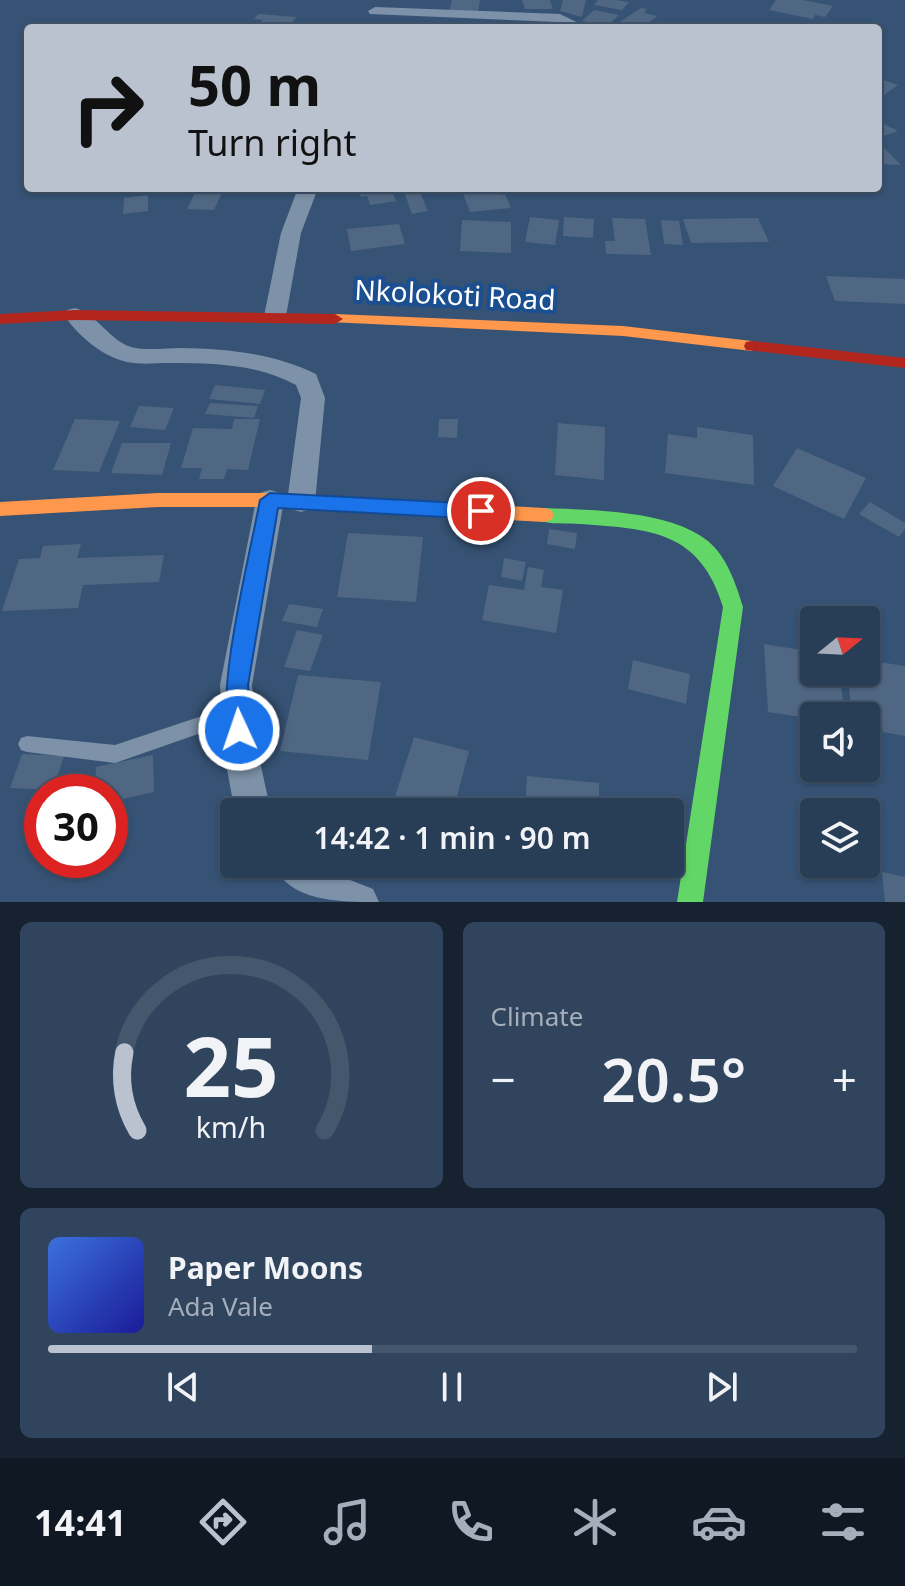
<!DOCTYPE html>
<html lang="en">
<head>
<meta charset="utf-8">
<style>
	body { margin:0; font-family:"Noto Sans",sans-serif; background:#30455d; color:#f1f3f6; height:100vh; display:flex; flex-direction:column; font-size:30px; white-space:nowrap }
	* { box-sizing:border-box; margin:0 }
	p { font-size:26px; color:#a5aeba }
	.icon { flex:none; width:44px; height:44px; fill:none; stroke:currentColor; stroke-width:2; stroke-linecap:round; stroke-linejoin:round }
	.map { position:relative; height:902px; overflow:hidden }
	.drawer { display:flex; flex-direction:column; gap:20px; padding:20px; background:#162230; flex:1 }
	.drawer>* { flex:none }
	.hud { position:absolute; left:24px; top:24px; width:858px; height:168px; border-radius:8px; box-shadow:0 2px 6px #0004,0 0 0 2px #44576d; background:#b9c2ce; color:#111; overflow:hidden }
	.needle { width:52px; rotate:72deg }
	.tools { position:absolute; left:800px; top:606px; display:grid; gap:16px }
	.tools a { display:grid; place-items:center; width:80px; height:80px; border-radius:8px; background:#283e57; box-shadow:0 2px 6px #0004,0 0 0 2px #44576d; font-size:40px }
	.speed { position:absolute; left:24px; top:774px; display:flex; gap:16px; font-size:40px; font-weight:700; text-align:center }
	.speed>* { display:grid; place-content:center; width:104px; height:104px; border-radius:50%; background:#283e57; box-shadow:0 2px 6px #0004,0 0 0 2px #44576d; line-height:1 }
	.speed .limit { border:12px solid #d22; background:#fff; color:#111 }
	.pin { position:absolute; display:grid; place-items:center; width:68px; height:68px; color:#fff; margin:-34px; border:4px solid #fff; border-radius:50%; box-shadow:0 2px 8px #0007 }
	.me { position:absolute; width:88px; margin:-44px; rotate:357deg; stroke-linejoin:round; filter:drop-shadow(0 0 6px #0008) }
	.turn { display:flex; align-items:center; gap:28px; height:168px; padding:0 32px; font-size:36px }
	.turn .icon { width:104px; height:104px; stroke-width:2.5 }
	.turn b { display:block; font-size:56px; line-height:68px }
	.big { font-size:60px; font-weight:600; line-height:1.1 }
	.drawer .card { flex:1; display:flex; flex-direction:column; justify-content:center; gap:12px; min-width:0; padding:0 28px; border-radius:12px; background:#30455d }
	.drawer .dial { align-items:center; gap:0 }
	.dial svg { height:208px; overflow:visible; fill:none; stroke:#44576d; stroke-width:7; stroke-linecap:round; text-anchor:middle }
	.dial text { fill:#f1f3f6; stroke:none }
	.song { display:flex; align-items:center; gap:24px }
	.cover { width:96px; height:96px; border-radius:12px; background:linear-gradient(135deg,hsl(220 70% 55%),hsl(240 70% 35%)) }
	.played { height:8px; border-radius:4px; background:linear-gradient(90deg,#b9c2ce 40%,#44576d 40%) }
	.keys { display:flex; justify-content:space-around; direction:ltr }
	.heat { display:flex; justify-content:space-between; align-items:center; font-size:44px; direction:ltr }
	.drawer .tiles { flex:1; display:grid; gap:20px; grid-template-columns:1fr 1fr }
	.card:last-child { grid-column:span 2 }
	.trip { position:absolute; left:220px; top:798px; width:464px; height:80px; border-radius:8px; background:#283e57; box-shadow:0 2px 6px #0004,0 0 0 2px #44576d; font-weight:600; line-height:80px; text-align:center }
	.menu { display:flex; height:128px; justify-content:space-around; align-items:center; background:#101923; color:#a5aeba }
	.menu .icon { width:56px; height:56px }
	.menu .current { color:#b9c2ce }
	.menu b { font-size:36px; color:#f1f3f6 }
	.map>svg:first-child { display:block }
</style>
</head>
<body>
<div class="map">
<svg width="905" height="902" viewBox="0 0 905 902">
	<rect width="100%" height="100%" fill="#365274"/>
	<path fill="#506783" d="M452,0H480L478,12L449,11Z
		M522,0H550L553,9H525Z
		M563,0H586L582,17L560,11Z
		M598,0H616L629,2L622,10L594,5Z
		M776,0H803L833,6L825,17L815,15L813,19L769,10Z
		M641,8L647,9L644,13L657,16L642,28L618,23Z
		M594,10L619,15L607,26L582,21Z
		M258,14L296,17L288,28L256,27L263,20L254,19Z
		M878,78L898,85L878,99Z
		M878,121L898,131L878,138Z
		M884,148L901,165L878,164V149Z
		M197,188H224L214,210L187,209Z
		M358,188H391L396,201L370,205L367,196L361,197Z
		M461,188H497L500,195L505,194L511,208L470,212Z
		M419,190L428,211L412,214L404,192Z
		M148,195V211L123,214L124,198Z
		M530,217L559,220L555,245L525,242Z
		M564,217L594,219L593,238L563,236Z
		M612,218L645,219L651,255L606,254L605,241H615Z
		M758,218L769,242L691,243L683,219Z
		M462,220L511,222V253L460,251Z
		M661,220L679,221L683,245L664,244Z
		M399,224L405,244L351,251L347,229Z
		M826,276L905,279V304L835,301Z
		M215,385L265,390L260,404L209,399Z
		M210,403L258,406L254,418L205,414Z
		M139,406L174,408L165,430L130,427Z
		M75,419L120,421L99,472L53,470Z
		M234,419H260L248,470L227,469L224,479H199L202,468H181L193,428L232,429Z
		M439,419H458L457,438L438,437Z
		M558,423L605,427L604,480L555,475Z
		M697,427L753,435L754,485L665,473L668,434L697,438Z
		M122,443H171L162,475L111,473Z
		M797,448L866,478L844,519L773,486Z
		M870,502L905,523V529L899,537L859,514Z
		M549,529L577,533L575,549L547,544Z
		M348,533L423,537L416,602L337,597Z
		M81,544L77,558L164,555L159,582L83,585L78,608L2,611L19,559L40,558L43,546Z
		M504,558L526,562L522,581L501,577Z
		M528,567L544,570L541,587L563,590L556,633L482,620L489,585L524,590Z
		M289,604L323,609L317,627L282,621Z
		M297,630L323,635L310,671L284,667Z
		M764,644L814,652V672H839L845,716H814V719L768,712Z
		M633,660L690,674L686,704L628,689Z
		M866,660L905,666V736L883,732L881,718L852,713L847,672H866Z
		M298,675L381,682L368,760L280,751Z
		M414,737L469,751L453,812H390Z
		M22,754L64,756L53,790L10,788Z
		M153,755L154,792L110,802V792H95L96,767Z
		M527,776L599,783V812H525Z
		M882,872L905,877V902H885Z"/>
	<g fill="none" stroke-linecap="round" stroke-linejoin="round">
		<path fill="#7d92a8" fill-rule="evenodd" d="M238,704L244,706L247,712L244,718L115,763L27,752L21,750L18,744L21,738L27,736L115,745Z"/>
		<path fill="#7d92a8" fill-rule="evenodd" d="M375,7L560,14L589,28H570L557,22L370,14L368,11Z
			M298,188H318L301,233L286,316L283,321H267L264,316L281,233Z
			M75,308C96,313 109,340 131,347C146,351 166,348 181,348C228,349 273,353 316,374L325,398L315,502L311,509L301,512L291,509L287,502L301,398L296,385C257,364 214,363 170,363C156,363 141,365 127,362C103,357 77,335 64,315L67,310Z
			M270,490L280,493L284,500L252,685L257,748L271,812H235L223,748L220,685L256,500L260,493Z
			M272,864H318L325,870L373,889L379,902C337,902 291,902 272,864Z"/>
		<path fill="#63d668" fill-rule="evenodd" d="M544,508C592,510 669,510 708,541C727,557 736,584 743,607L703,902H677L723,607C700,531 651,529 581,524C566,523 551,525 537,520L534,515L537,510Z"/>
		<path fill="#ff974d" fill-rule="evenodd" d="M335,314L623,326L752,341L760,346L752,351L623,336L329,322L327,319L329,316Z
			M158,493H270L544,508L551,510L554,515L551,520L544,522L270,507H158L0,516V502Z"/>
		<path fill="#b3261e" fill-rule="evenodd" d="M75,310L335,314L343,319L335,324L75,320L0,324V314Z
			M752,341L905,358V368L746,350L744,346L746,342Z"/>
	</g>
	<path fill="#1a73e8" stroke="#114b97" stroke-width="2" d="M270,493L481,504L488,506L491,511L488,517L481,519L278,508L248,685L251,730L247,738L239,741L231,738C213,698 251,550 260,500Z"/>
	<g text-anchor="middle" stroke-width="8" stroke-linejoin="round" paint-order="stroke">
		<g font-size="28" fill="#fff" stroke="#1b4f8f">
			<text transform="translate(455 295) rotate(3)" y="10">Nkolokoti Road</text>
		</g>
	</g>
</svg>
<div class="tools">
<a><svg class="needle" viewBox="-14 -14 28 28"><path d="M0-13l5 13h-10z" fill="#e53935"/><path d="M0 13l5-13h-10z" fill="#a5aeba"/></svg></a>
<a><svg class="icon" aria-label="sound" viewBox="0 0 24 24"><path d="M4 9h4l5-4v14l-5-4H4zM17 9q2 3 0 6"/></svg></a>
<a><svg class="icon" aria-label="layers" viewBox="0 0 24 24"><path d="M12 4l9 5-9 5-9-5zM3 14l9 5 9-5"/></svg></a>
</div>
<div class="speed"><div class="limit">30</div></div>
<div class="pin" style="left:481px;top:511px;background:#d93025"><svg class="icon" aria-label="arrive" viewBox="0 0 24 24"><path d="M6 21V4h12l-3 4 3 4H6"/></svg></div>
<svg class="me" style="left:239px;top:730px" viewBox="-20 -20 40 40"><circle r="17" fill="#1a73e8" stroke="#fff" stroke-width="3"/><path d="M0-11L8 9 0 5-8 9z" fill="#fff"/></svg>
<div class="trip">14:42 · 1 min · 90 m</div>
<div class="hud">
<div class="turn"><svg class="icon" aria-label="right" viewBox="0 0 24 24"><path d="M7 20v-9h11M14 6l5 5-5 5"/></svg><div><b>50 m</b>Turn right</div></div>
</div>
</div>
<section class="drawer">
<div class="tiles">
<div class="card dial"><svg viewBox="0 0 100 80">
<path d="M14 69A42 42 0 1 1 86 69"/>
<path d="M14 69A42 42 0 0 1 9 39" stroke="#b9c2ce"/>
<text x="50" y="56" font-size="32" font-weight="700">25</text>
<text x="50" y="72" font-size="11">km/h</text>
</svg></div>
<div class="card"><p>Climate</p>
<div class="heat"><a>−</a><b class="big">20.5°</b><a>+</a></div>
</div>
<div class="card">
<div class="song"><i class="cover"></i><div><b>Paper Moons</b><p>Ada Vale</p></div></div>
<div class="played"></div>
<div class="keys"><svg class="icon" aria-label="previous" viewBox="0 0 24 24"><path d="M18 5L8 12l10 7zM5 5v14"/></svg><svg class="icon" aria-label="pause" viewBox="0 0 24 24"><path d="M8 5v14M16 5v14"/></svg><svg class="icon" aria-label="next" viewBox="0 0 24 24"><path d="M6 5l10 7-10 7zM19 5v14"/></svg></div>
</div>
</div>
</section>
<nav class="menu">
<b>14:41</b>
<svg class="icon current" aria-label="directions" viewBox="0 0 24 24"><path d="M12 3l9 9-9 9-9-9zM9 14v-3h6M13 9l2 2-2 2"/></svg>
<svg class="icon" aria-label="music" viewBox="0 0 24 24"><path d="M9 18V5l10-2v13"/><circle cx="6" cy="18" r="3"/><circle cx="16" cy="16" r="3"/></svg>
<svg class="icon" aria-label="phone" viewBox="0 0 24 24"><path d="M5 4h4l2 5-3 2q2 4 5 5l2-3 5 2v4C11 20 4 13 5 4z"/></svg>
<svg class="icon" aria-label="climate" viewBox="0 0 24 24"><path d="M12 3v18M4 7l16 10M4 17L20 7"/></svg>
<svg class="icon" aria-label="car" viewBox="0 0 24 24"><path d="M5 17H2v-5l4-1 3-4h7l3 4 3 1v5h-3M9 17h6M6 11h13"/><circle cx="7" cy="17" r="2"/><circle cx="17" cy="17" r="2"/></svg>
<svg class="icon" aria-label="filters" viewBox="0 0 24 24"><path d="M4 7h16M4 17h16"/><circle cx="9" cy="7" r="2"/><circle cx="15" cy="17" r="2"/></svg>
</nav>
</body>
</html>
